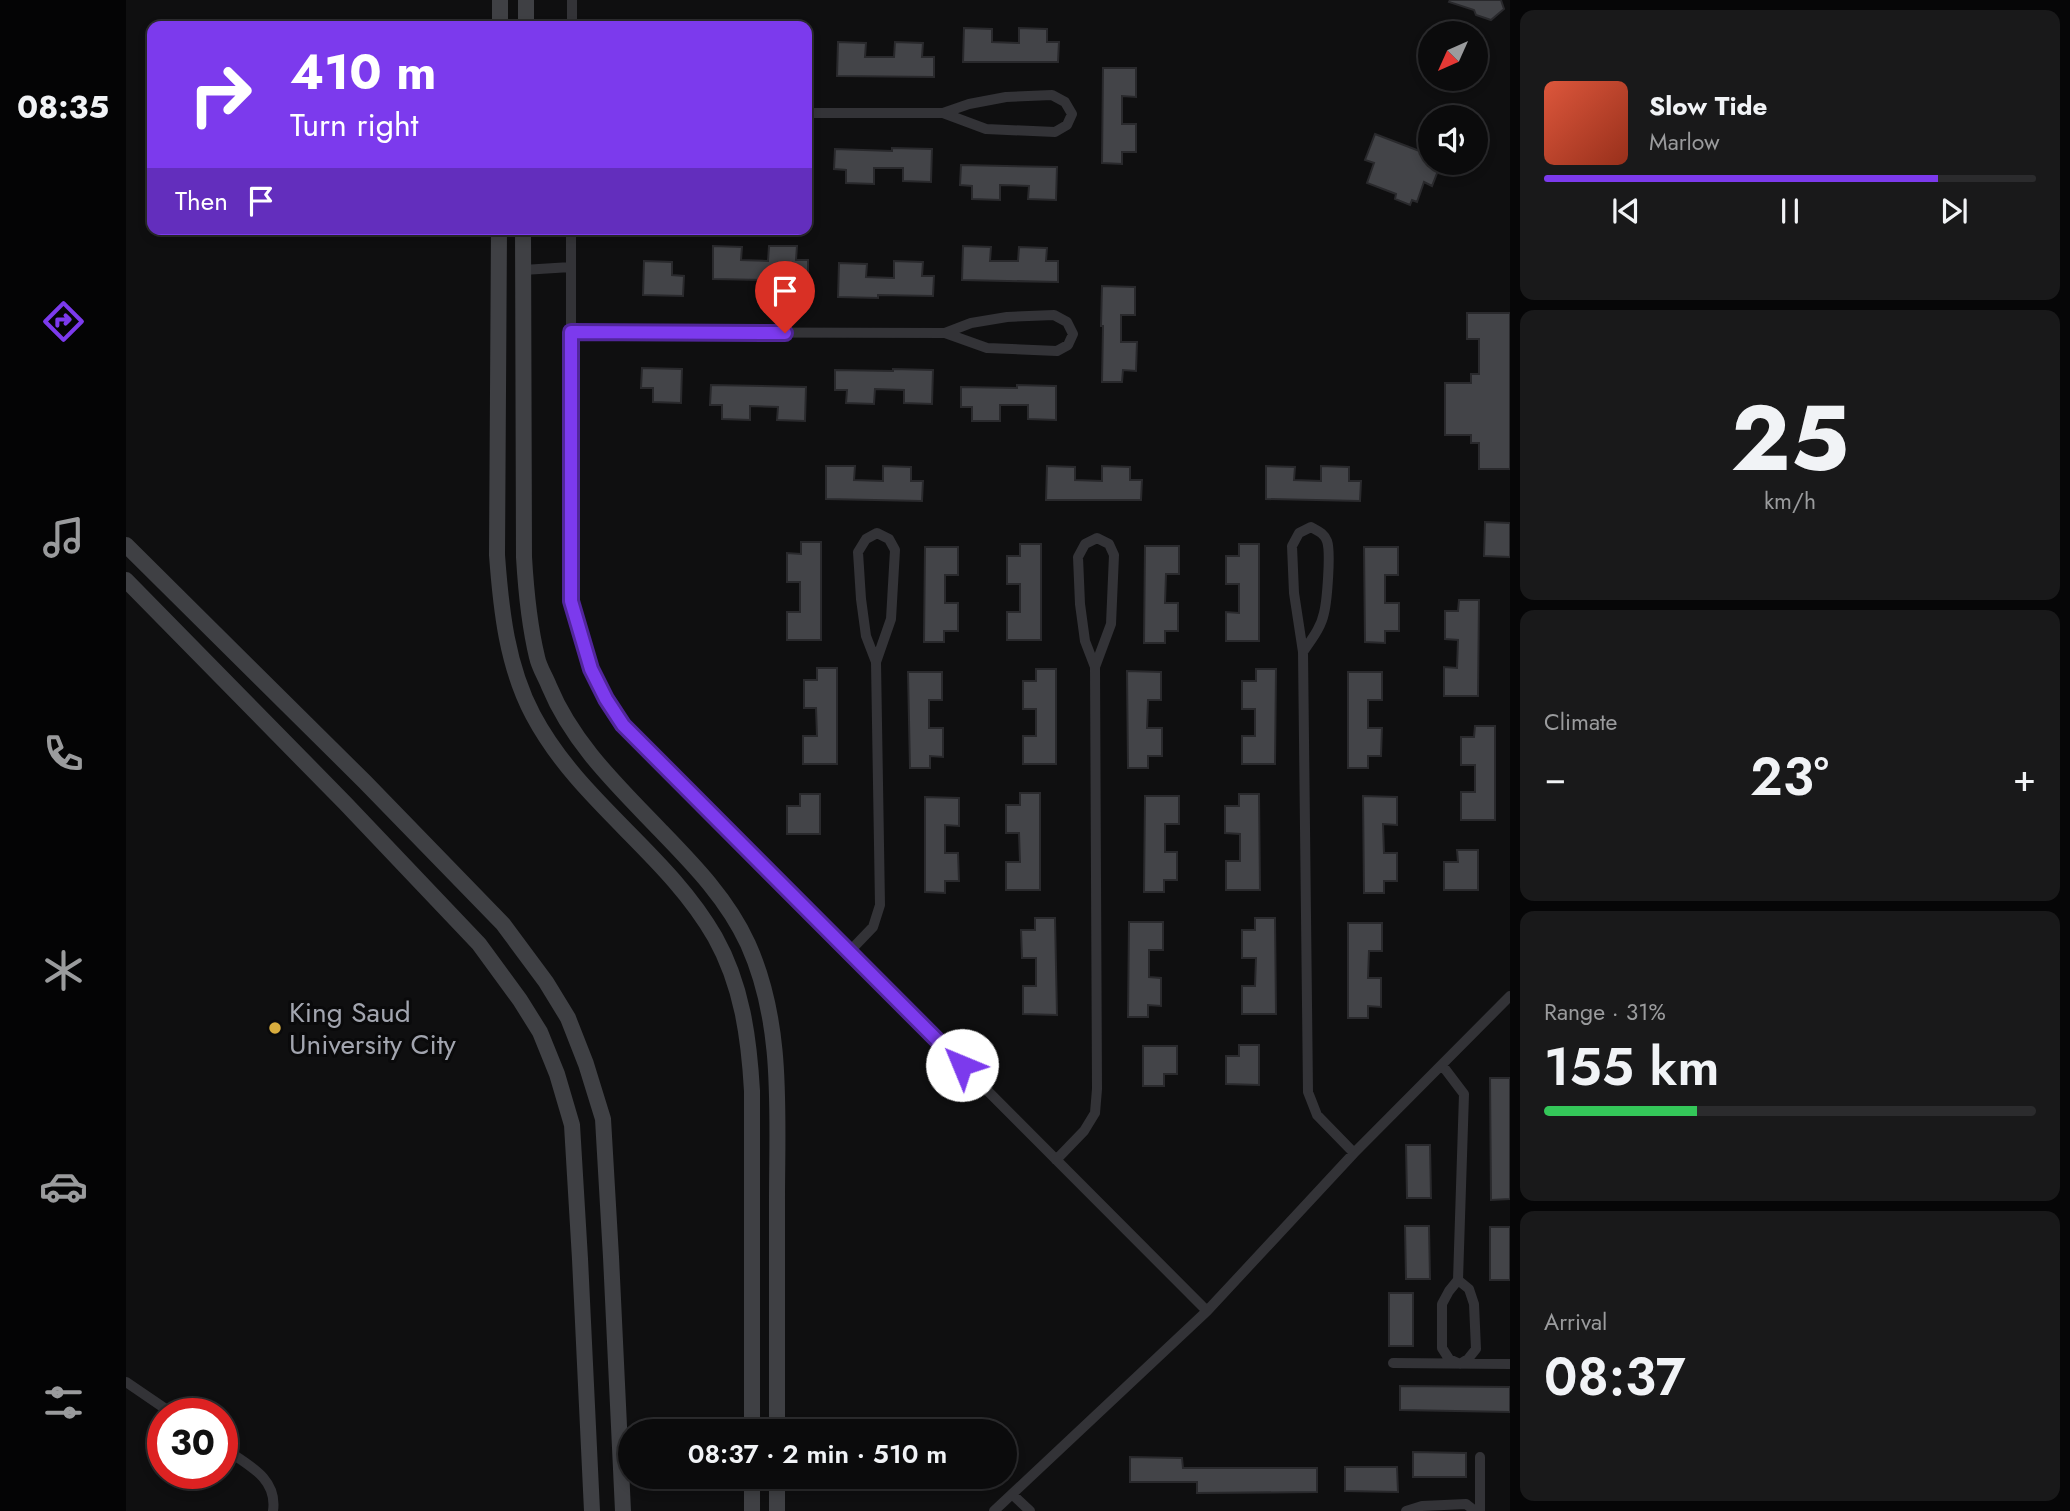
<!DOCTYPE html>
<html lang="en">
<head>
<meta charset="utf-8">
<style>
	body { margin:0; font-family:Jost,sans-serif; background:#19191a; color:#f1f3f6; height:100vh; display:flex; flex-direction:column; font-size:26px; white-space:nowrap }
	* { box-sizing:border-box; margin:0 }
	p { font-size:23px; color:#9a9b9d }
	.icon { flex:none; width:38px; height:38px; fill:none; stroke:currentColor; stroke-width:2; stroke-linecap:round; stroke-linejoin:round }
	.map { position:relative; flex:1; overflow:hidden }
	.details { display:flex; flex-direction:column; gap:10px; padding:10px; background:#060607; width:560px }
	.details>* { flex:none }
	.guide { position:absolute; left:21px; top:21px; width:665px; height:214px; border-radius:14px; box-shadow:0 4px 10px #0003,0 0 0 2px #2b2b2d; background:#7c3aed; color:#fff; overflow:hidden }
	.needle { width:46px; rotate:225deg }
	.controls { position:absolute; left:1292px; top:21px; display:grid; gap:14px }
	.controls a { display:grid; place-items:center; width:70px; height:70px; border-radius:50%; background:#0b0b0c; box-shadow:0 4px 10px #0003,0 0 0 2px #2b2b2d; font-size:35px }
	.speed { position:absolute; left:21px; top:1398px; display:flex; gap:14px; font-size:35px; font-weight:700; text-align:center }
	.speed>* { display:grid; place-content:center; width:91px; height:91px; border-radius:50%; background:#0b0b0c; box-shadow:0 4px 10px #0003,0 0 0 2px #2b2b2d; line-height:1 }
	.speed .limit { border:10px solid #d22; background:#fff; color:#111 }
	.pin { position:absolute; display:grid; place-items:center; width:60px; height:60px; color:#fff; margin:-72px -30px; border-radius:50% 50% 50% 0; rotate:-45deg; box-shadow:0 0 7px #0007 }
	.pin .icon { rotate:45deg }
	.me { position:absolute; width:77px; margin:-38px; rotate:315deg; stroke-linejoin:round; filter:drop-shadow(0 0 5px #0008) }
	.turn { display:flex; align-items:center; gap:24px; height:147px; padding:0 28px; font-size:32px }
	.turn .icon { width:91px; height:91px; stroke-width:2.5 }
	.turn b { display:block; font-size:49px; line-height:60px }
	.then { display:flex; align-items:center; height:66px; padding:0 28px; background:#0003; gap:14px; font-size:26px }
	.big { font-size:52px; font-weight:600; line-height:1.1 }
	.details .card { flex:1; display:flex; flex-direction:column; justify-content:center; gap:10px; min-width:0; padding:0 24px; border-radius:14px; background:#19191a }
	.details .dial { align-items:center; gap:0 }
	.dial b { font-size:91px; line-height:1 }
	.song { display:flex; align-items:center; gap:21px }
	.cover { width:84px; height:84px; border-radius:10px; background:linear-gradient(135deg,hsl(10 70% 55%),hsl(10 70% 35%)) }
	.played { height:7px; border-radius:4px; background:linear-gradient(90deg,#7c3aed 80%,#2b2b2d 80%) }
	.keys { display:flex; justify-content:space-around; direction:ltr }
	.heat { display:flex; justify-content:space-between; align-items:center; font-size:38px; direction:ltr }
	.charge { height:10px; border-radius:5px; background:linear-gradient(90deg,#34c759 31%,#2b2b2d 0) }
	.trip { position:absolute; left:492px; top:1419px; width:399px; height:70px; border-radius:35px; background:#0b0b0c; box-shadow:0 4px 10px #0003,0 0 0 2px #2b2b2d; font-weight:600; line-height:70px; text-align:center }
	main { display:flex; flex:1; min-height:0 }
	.menu { display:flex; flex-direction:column; width:126px; justify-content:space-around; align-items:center; background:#040405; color:#9a9b9d }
	.menu .icon { width:49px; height:49px }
	.menu .current { color:#7c3aed }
	.menu b { font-size:32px; color:#f1f3f6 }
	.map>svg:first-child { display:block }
</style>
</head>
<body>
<main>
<nav class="menu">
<b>08:35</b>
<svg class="icon current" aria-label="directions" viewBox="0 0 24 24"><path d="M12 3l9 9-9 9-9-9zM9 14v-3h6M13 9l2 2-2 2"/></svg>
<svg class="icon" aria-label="music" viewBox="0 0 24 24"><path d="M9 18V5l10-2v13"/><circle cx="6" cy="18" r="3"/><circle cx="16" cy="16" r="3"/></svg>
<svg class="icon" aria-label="phone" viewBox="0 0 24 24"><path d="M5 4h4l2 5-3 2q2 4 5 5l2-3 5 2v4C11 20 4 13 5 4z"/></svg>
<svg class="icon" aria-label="climate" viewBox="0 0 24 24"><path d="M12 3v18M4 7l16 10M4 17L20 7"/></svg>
<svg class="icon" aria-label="car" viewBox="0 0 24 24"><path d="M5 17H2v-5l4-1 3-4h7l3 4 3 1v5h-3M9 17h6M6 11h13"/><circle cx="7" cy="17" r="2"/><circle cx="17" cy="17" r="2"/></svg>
<svg class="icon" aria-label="filters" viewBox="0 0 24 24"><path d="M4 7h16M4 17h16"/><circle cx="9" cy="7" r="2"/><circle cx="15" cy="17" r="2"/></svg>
</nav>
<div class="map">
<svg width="1384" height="1511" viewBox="0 0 1384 1511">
	<rect width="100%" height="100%" fill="#0f0f10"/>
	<path fill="#434448" stroke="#29292c" stroke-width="2" d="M1324,0H1375L1378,9L1365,20L1350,15L1348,10L1323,2Z
		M838,28L866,29V42L893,43V28L921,29V42H933L932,62H837Z
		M712,42L740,43L739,57H768L769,42L797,43L796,57H808V77L711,76Z
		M977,68H1010V97L996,96V124H1010V152H996V164L976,163Z
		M1249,134L1304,155V163H1315L1306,186L1298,182L1291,202L1286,200L1284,205L1269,199L1270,194L1241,183L1248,163L1239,160Z
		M766,148L806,149L805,182L777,181V168H748V184L720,183V170L708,169L709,149L766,151Z
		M835,165L931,167L930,200L902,199L903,186L874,185V200L846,199V186L834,185Z
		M587,246L616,247L615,260L642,261L643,246H671L670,260H682V281L587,279Z
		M837,246L865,247L864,261H892L893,247L921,248L920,261H932V282L836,280Z
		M518,261L546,262V275L558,276L557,296L517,295Z
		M768,261L797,262L796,276H808L807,296L752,295V298L712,297L713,263L741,264L740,277L768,278Z
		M976,286L1009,287V315H995V342H1011L1010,371L997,370L996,382H976L977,326H975Z
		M1341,313H1384V469H1353V443H1345V435H1319V383H1345V374H1353V339H1341Z
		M516,368L556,369L555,403L527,402V388H515Z
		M767,369L807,370L806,404L778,403V390L749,389L748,404L720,403L721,390H709V370L767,371Z
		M585,385L680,387L679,421L651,420L652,407L624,406V420L596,419V405H584Z
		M891,385L930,386V420L902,419V405H874V421H846V407H835V387L891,388Z
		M700,466H729L728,480L757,481V466L785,467V481H797L796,501L700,499Z
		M921,466L949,467V480L976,481V466L1004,467V480H1016L1015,500H920Z
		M1140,466L1169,467L1168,480L1195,481V466L1223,467V481H1235L1234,501L1140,499Z
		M1359,522L1384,523V557L1358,556Z
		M675,542H695V640H661V612H674V582H661V553L675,554Z
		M894,544H915V640H881V612H894V584H881V556H894Z
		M1113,544H1133V641H1100V612L1113,613V584H1100V556H1113Z
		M1019,546H1053V574H1040L1039,603H1052V631H1039V643H1018Z
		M799,547H832V575H819V603H832V631H818V642H798Z
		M1238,547H1272V575H1259V603H1273V631H1259V643L1239,642Z
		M1333,600H1353L1352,696H1318V667L1331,668L1332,640L1319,639V611H1332Z
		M691,668H711V764H677V736H691L690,708H678V680H691Z
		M910,669H930V764H897V736H910V709H897V681H910Z
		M1130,669H1150L1149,764H1116V736H1129V709H1116V681H1130Z
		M1001,671L1035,672V700H1022L1021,728H1036V756H1022V768H1002Z
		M782,672H816V700H803V728H817V757L804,756V768H784Z
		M1222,672H1256V700H1242V728H1256L1255,756H1242V768H1222Z
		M1349,726H1369V820H1335V792H1349V765H1335V737H1348Z
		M894,793H914V890H880V862H894L893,833H880V805H894Z
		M674,794H694V834H661V806H674Z
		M1113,794H1133L1134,890H1100V861H1114V834L1099,833V806H1113Z
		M1019,796H1053V824H1039V852H1051V880H1038V892H1018Z
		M1237,796L1271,797V825L1257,824L1258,853H1271V881H1258V893H1238Z
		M799,797L833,798V826L819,825V853H832L833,881H819V893L799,892Z
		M1331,850H1352V890H1318V862H1332Z
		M909,918H929L931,1015L897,1014V986H910V958H896L895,930H909Z
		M1129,918H1149L1150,1014H1116V986H1129L1130,958H1116V930H1129Z
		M1003,922H1037V950H1023V977L1035,978V1006L1022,1005V1017H1002Z
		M1222,923H1256V951H1243L1242,978H1255V1007L1242,1006V1018H1222Z
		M1113,1045H1133V1085L1100,1084V1056H1113Z
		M1017,1046H1051V1074H1038V1086H1017Z
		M1364,1078H1384V1199L1365,1200Z
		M1280,1145H1304L1305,1198H1281Z
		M1279,1226H1303L1304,1279H1280Z
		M1364,1227H1384V1280H1364Z
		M1263,1293H1287V1346H1263Z
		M1274,1386L1384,1387V1412L1274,1410Z
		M1287,1452L1340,1453V1477H1287Z
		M1004,1457L1056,1458L1057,1468H1191V1492L1071,1493V1482H1004Z
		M1219,1467H1271L1272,1492L1219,1491Z"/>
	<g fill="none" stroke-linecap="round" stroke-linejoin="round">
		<path stroke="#333337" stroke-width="10" d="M446,26V0
			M681,113H817L860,129L929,132L941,125L946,114L939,102L926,95L880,97L843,104L817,113
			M445,229V601L465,669L480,699L497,725L1081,1311
			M397,270L445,267
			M445,332L819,333L861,348L931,351L942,345L947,334L941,322L928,315L881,317L845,323L819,333
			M1177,652C1185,640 1195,628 1198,613C1201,601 1205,552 1201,541C1198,533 1192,531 1185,527L1173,533L1166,546L1168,593L1177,652L1182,1092L1191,1115L1228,1153
			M723,952L747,927L754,905L750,662L740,636L735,599L732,552L740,539L751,533L763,539L769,550L765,619L750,662
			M1316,1065L1338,1094L1332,1280L1323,1291L1316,1304V1348L1323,1359L1334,1364L1342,1359L1350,1349L1348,1304L1343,1289L1332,1280
			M930,1160L958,1131L969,1113L971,1089L969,667L985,624L988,555L983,544L971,538L959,544L952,557L954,604L959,641L969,667
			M1267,1363L1384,1364
			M0,1382L47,1414
			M96,1447C120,1464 152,1477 147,1511
			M886,1494L904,1511
			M868,1511L1081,1311L1228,1153L1384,996
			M1280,1511L1296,1506L1340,1504L1349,1511
			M1354,1511V1457"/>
		<path stroke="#3f4044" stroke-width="16" d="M374,26V0
			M400,26V0
			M373,229L371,555C375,610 381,666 407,715C453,802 541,853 589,937C616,985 623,1038 626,1091V1432
			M397,229L398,557C400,591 403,624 411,657C413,667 419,676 423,686C447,744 492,786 535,831C568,865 602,900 622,944C658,1024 651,1112 651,1199C651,1276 651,1354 651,1432
			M0,545L239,782L377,924L420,982L442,1018L460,1064L477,1119L485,1257L497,1511
			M0,580L219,803L353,944L394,1000L414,1032L431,1074L446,1125L454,1259L466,1511
			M651,1477V1511
			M626,1511V1477"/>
	</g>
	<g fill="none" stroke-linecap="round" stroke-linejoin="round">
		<g stroke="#51269a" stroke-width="18">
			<path id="route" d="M659,333L445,332V601L465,669L480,699L497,725L836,1065"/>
		</g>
		<use href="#route" stroke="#7c3aed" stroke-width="12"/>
	</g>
	<circle fill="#d9ad3e" stroke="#0a0a0b" stroke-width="2.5" cx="149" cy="1028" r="7"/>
	<g text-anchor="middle" stroke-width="6" stroke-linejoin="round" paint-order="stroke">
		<g font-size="28" fill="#a2a5af" stroke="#0a0a0b" text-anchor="start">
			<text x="163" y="1022">King Saud<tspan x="163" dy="32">University City</tspan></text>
		</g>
	</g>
</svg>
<div class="controls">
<a><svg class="needle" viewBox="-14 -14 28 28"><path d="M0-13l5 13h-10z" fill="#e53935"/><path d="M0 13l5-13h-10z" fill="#9a9b9d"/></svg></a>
<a><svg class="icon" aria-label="sound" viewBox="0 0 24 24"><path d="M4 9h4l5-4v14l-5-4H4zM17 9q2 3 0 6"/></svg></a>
</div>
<div class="speed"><div class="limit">30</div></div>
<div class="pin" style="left:659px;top:333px;background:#d93025"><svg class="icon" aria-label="arrive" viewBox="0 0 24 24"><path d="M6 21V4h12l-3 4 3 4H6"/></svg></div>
<svg class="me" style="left:836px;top:1065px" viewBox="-20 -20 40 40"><circle r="19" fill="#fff"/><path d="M0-13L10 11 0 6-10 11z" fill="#7c3aed"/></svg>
<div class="trip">08:37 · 2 min · 510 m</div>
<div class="guide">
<div class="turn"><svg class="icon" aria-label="right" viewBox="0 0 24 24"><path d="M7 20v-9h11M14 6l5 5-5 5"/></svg><div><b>410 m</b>Turn right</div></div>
<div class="then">Then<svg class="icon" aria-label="arrive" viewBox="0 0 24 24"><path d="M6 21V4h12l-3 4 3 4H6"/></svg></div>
</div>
</div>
<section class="details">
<div class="card">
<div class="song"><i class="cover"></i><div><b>Slow Tide</b><p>Marlow</p></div></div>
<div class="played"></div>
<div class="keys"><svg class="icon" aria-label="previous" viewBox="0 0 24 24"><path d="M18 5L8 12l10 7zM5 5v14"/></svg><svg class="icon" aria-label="pause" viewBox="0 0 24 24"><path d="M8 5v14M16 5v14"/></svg><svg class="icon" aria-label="next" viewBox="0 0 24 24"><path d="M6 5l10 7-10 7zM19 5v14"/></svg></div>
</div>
<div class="card dial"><b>25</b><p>km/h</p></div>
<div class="card"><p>Climate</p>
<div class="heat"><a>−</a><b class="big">23°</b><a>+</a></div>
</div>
<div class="card"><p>Range · 31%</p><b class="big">155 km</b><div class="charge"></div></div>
<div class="card"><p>Arrival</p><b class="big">08:37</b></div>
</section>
</main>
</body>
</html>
